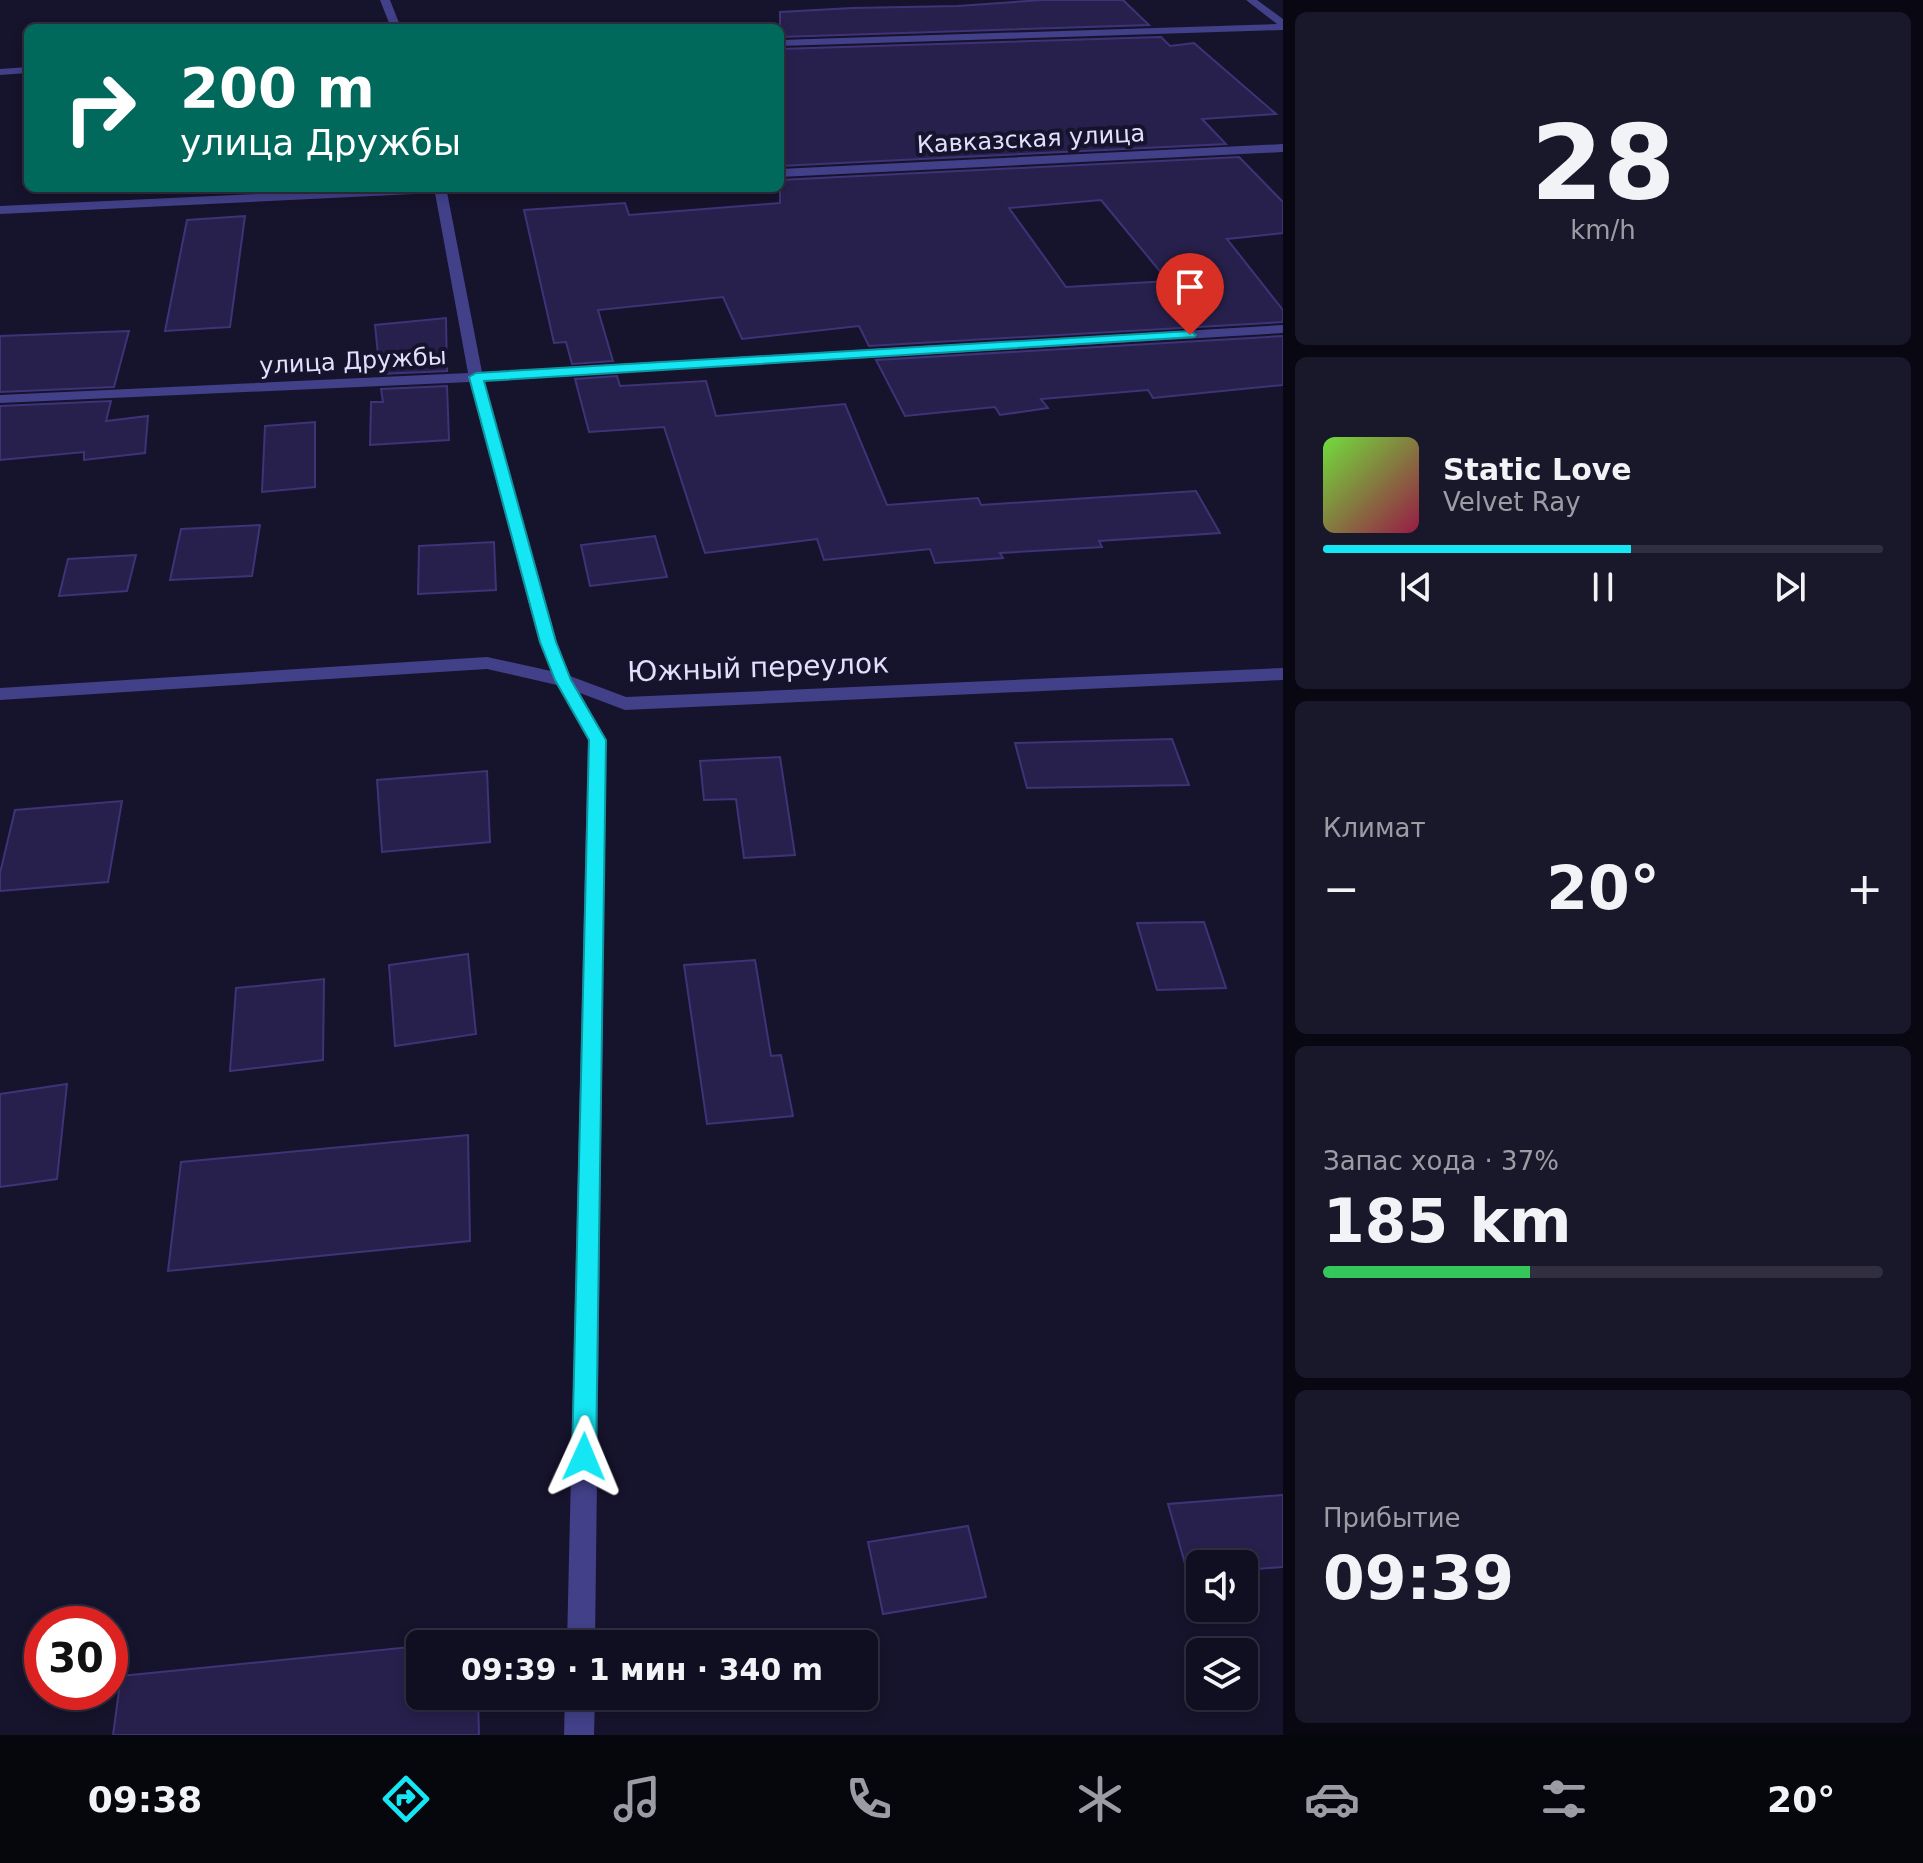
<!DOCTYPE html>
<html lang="ru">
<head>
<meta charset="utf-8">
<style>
	body { margin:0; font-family:"DejaVu Sans",sans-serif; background:#19172a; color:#f1f3f6; height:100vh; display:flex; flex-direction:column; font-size:30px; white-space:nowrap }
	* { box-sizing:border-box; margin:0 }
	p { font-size:26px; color:#9c9ca5 }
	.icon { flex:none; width:44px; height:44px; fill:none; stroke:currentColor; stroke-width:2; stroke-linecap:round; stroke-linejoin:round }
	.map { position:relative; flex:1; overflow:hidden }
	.side { display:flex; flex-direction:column; gap:12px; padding:12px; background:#090812; width:640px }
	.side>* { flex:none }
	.hud { position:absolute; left:24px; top:24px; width:760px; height:168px; border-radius:12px; box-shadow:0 4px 12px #0003,0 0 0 2px #302e3f; background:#00695c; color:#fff; overflow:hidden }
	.fabs { position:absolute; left:1186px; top:1550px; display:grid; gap:16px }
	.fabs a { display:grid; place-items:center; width:72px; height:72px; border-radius:12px; background:#100e21; box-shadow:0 4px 12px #0003,0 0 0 2px #302e3f; font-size:40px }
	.speed { position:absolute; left:24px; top:1606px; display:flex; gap:16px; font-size:40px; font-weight:700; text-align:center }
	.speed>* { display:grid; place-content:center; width:104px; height:104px; border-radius:50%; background:#100e21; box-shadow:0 4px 12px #0003,0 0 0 2px #302e3f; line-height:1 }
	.speed .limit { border:12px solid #d22; background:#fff; color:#111 }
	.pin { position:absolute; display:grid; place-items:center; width:68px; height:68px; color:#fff; margin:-82px -34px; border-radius:50% 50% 50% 0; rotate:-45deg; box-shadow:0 0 8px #0007 }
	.pin .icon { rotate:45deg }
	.me { position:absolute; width:88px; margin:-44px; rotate:1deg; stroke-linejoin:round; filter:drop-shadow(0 0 6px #0008) }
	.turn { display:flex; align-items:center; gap:28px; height:168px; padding:0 24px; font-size:36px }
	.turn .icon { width:104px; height:104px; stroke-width:2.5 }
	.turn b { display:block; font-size:56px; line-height:68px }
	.big { font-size:60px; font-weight:700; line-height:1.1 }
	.side .card { flex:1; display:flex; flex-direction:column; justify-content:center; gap:12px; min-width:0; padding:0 28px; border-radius:12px; background:#19172a }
	.side .dial { align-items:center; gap:0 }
	.dial b { font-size:104px; line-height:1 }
	.song { display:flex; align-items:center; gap:24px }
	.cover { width:96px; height:96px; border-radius:12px; background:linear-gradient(135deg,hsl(100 70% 55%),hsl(340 70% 35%)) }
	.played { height:8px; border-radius:4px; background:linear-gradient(90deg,#15e6f4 55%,#302e3f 55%) }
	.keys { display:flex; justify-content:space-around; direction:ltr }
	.heat { display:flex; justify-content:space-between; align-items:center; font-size:44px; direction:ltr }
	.charge { height:12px; border-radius:6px; background:linear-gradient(90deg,#34c759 37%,#302e3f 0) }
	.trip { position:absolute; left:406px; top:1630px; width:472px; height:80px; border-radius:12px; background:#100e21; box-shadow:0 4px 12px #0003,0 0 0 2px #302e3f; font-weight:700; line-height:80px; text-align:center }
	.menu { display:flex; height:128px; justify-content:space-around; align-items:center; background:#06060d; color:#9c9ca5 }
	.menu .icon { width:56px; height:56px }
	.menu .selected { color:#15e6f4 }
	.menu b { font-size:36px; color:#f1f3f6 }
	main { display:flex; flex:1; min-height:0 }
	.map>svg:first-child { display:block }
</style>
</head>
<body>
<main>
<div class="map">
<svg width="1283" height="1735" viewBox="0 0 1283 1735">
	<rect width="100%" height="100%" fill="#16132c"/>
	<path fill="#27204c" stroke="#3e3377" stroke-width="2" fill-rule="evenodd" d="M1042,0H1123L1149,25L780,37V12L852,8L958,6Z
		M1161,37L1170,46L1194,43L1276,114L1202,119L1226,144L780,166V49Z
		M1239,157L1283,202V233L1227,239L1283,310V322L869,346L859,326L742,339L723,297L598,310L613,361L572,364L566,342L554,343L524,210L625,203L629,215L780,203V180ZM1101,200L1168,281L1066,287L1009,208Z
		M245,216L230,327L165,331L187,220Z
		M446,318L447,371L380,374L375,325Z
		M129,331L114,387L0,392V336Z
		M1283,336V385L1153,398L1148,390L1041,399L1048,408L1000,415L995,407L905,416L876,360Z
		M617,376L620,386L706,381L716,416L845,404L887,505L978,498L981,505L1196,491L1220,533L1099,541L1102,547L1000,553L1003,558L935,563L930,549L824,560L817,539L705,553L664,427L589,432L575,379Z
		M447,386L449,440L370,445L371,402H383L381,389Z
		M111,401L106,421L148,416L145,453L84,460V452L0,460V406Z
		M315,422V487L262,492L265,426Z
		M260,525L252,576L170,580L181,529Z
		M655,536L667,577L590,586L581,545Z
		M494,542L496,590L418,594L419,546Z
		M136,555L127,591L59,596L68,559Z
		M1172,739L1189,785L1027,788L1015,743Z
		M780,757L795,855L744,858L736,799L704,800L700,761Z
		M487,771L490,842L382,852L377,780Z
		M122,801L108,882L0,891V873L15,810Z
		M1204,922L1226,988L1157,990L1137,923Z
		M468,954L476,1034L395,1046L389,965Z
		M755,960L771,1056L781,1055L793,1116L707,1124L684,965Z
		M324,979L323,1060L230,1071L236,988Z
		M67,1084L57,1179L0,1187V1094Z
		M468,1135L470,1241L168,1271L181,1162Z
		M1283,1495V1567L1244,1570V1564H1200V1574H1188L1168,1504Z
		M968,1526L986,1597L883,1614L868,1542Z
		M420,1646V1696H478L479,1735H113L121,1676Z"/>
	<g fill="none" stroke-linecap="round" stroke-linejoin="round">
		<path fill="#414088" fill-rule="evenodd" d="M380,0H390L401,28H391Z
			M1246,0H1257L1283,19V30L780,46V40L1277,24Z
			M28,67V73L0,75V69Z
			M1283,144V152L780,177V169Z
			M384,188H467L447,192L482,372L1283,325V333L484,381L557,642L570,676L626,697L1283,668V680L625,710L580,693L606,740L595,1644H567L588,740L557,685L487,669L0,700V688L487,657L551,671L539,642L470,382L0,403V395L468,373L435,193L0,214V206Z
			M565,1696H595L594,1735H564Z"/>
	</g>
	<path fill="#15e6f4" stroke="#0e969f" stroke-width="2" d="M1190,331L1196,335L1194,337L484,381L556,642L571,680L606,740L596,1457L593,1466L584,1469L576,1466L572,1457L589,740L555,680L540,642L469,377L476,373Z"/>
	<g text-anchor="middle" stroke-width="8" stroke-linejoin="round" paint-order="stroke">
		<g font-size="24" fill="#e1dffd" stroke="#16132c">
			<text transform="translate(1031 139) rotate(-3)" y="8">Кавказская улица</text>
			<text transform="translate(353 361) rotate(-3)" y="8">улица Дружбы</text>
		</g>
		<g font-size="28" fill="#e1dffd" stroke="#16132c">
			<text transform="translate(758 667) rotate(-2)" y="10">Южный переулок</text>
		</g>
	</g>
</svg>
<div class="fabs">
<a><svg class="icon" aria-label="sound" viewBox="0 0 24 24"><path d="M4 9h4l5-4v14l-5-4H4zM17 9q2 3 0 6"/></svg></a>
<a><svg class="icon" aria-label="layers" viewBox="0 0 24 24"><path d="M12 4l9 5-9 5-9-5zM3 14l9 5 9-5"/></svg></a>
</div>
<div class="speed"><div class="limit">30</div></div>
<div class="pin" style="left:1190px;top:335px;background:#d93025"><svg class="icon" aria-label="arrive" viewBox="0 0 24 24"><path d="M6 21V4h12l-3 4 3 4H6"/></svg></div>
<svg class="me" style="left:584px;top:1457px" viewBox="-20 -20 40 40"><path d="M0-17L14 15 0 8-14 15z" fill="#15e6f4" stroke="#fff" stroke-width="4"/></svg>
<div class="trip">09:39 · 1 мин · 340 m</div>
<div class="hud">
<div class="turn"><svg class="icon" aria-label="right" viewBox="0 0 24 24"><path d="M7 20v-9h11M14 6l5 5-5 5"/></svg><div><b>200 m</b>улица Дружбы</div></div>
</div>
</div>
<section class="side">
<div class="card dial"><b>28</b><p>km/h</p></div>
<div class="card">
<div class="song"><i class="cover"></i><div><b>Static Love</b><p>Velvet Ray</p></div></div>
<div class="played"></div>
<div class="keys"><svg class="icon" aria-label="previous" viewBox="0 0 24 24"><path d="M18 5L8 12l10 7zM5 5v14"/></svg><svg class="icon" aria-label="pause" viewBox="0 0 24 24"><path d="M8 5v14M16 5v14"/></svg><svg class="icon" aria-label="next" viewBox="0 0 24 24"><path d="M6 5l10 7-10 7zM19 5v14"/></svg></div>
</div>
<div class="card"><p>Климат</p>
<div class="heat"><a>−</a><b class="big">20°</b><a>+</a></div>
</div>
<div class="card"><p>Запас хода · 37%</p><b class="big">185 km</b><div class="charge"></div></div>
<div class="card"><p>Прибытие</p><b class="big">09:39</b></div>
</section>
</main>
<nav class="menu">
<b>09:38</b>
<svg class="icon selected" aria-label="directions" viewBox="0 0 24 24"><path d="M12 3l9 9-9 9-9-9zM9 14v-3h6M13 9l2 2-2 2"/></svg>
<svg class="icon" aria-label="music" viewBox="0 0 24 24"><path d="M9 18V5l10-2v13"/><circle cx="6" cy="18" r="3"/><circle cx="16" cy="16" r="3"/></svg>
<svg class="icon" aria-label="phone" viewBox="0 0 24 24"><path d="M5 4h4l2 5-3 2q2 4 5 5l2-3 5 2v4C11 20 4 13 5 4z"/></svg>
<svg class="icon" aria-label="climate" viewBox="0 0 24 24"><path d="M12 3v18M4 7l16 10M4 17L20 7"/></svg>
<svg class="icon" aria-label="car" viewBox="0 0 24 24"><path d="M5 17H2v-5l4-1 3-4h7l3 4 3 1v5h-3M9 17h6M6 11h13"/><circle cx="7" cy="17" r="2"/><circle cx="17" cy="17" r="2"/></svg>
<svg class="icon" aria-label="filters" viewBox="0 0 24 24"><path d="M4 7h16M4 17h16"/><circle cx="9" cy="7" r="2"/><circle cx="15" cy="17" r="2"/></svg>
<b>20°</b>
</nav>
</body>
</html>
